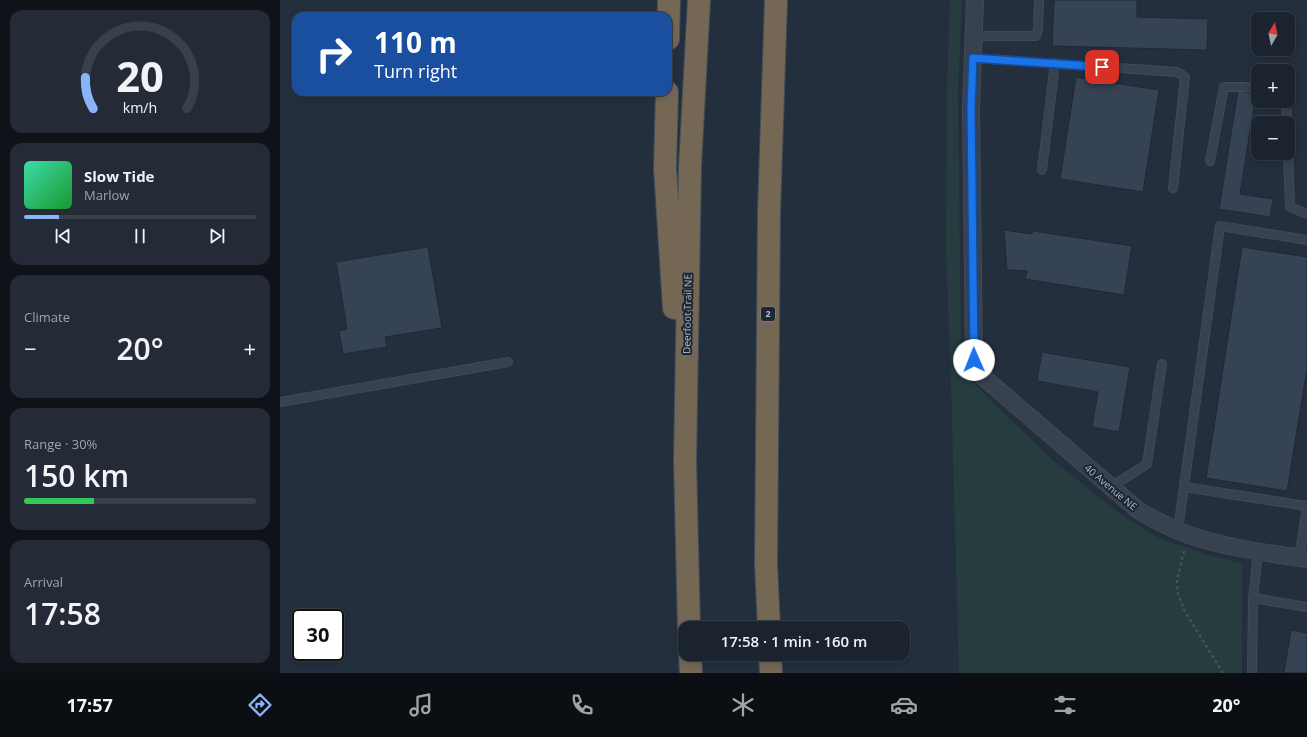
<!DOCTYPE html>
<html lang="en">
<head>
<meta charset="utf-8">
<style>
	body { margin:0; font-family:"Open Sans",sans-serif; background:#242b36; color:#f1f3f6; height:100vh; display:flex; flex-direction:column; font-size:15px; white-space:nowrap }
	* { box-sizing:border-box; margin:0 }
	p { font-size:13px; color:#a0a4aa }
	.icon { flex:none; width:22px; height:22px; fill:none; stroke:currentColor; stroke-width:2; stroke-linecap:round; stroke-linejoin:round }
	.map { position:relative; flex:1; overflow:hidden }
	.sheet { display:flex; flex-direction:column; gap:10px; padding:10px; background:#0f1319; width:280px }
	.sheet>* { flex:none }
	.guide { position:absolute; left:12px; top:12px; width:380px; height:84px; border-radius:12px; box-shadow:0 2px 6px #0003,0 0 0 1px #39404a; background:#1a4fa0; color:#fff; overflow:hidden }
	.needle { width:26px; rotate:9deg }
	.tools { position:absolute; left:971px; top:12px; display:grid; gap:8px }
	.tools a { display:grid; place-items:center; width:44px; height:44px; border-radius:8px; background:#1b232e; box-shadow:0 2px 6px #0003,0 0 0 1px #39404a; font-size:20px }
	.speed { position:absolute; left:12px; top:609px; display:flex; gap:8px; font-size:20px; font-weight:700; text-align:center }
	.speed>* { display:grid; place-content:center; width:52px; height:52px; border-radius:50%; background:#1b232e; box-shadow:0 2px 6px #0003,0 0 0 1px #39404a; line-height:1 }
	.speed .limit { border:2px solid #111; border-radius:6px; background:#fff; color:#111 }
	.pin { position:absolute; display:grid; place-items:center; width:34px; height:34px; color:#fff; margin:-17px; border-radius:8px; box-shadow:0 2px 6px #0006 }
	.me { position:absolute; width:44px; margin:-22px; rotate:359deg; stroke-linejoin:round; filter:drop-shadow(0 0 3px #0008) }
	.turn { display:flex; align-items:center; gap:14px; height:84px; padding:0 16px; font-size:18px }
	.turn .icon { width:52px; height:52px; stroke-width:2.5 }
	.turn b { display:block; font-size:28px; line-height:34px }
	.big { font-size:30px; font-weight:600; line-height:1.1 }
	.sheet .widget { flex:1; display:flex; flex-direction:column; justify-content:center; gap:6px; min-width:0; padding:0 14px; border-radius:12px; background:#242b36 }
	.sheet .dial { align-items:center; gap:0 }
	.dial svg { height:104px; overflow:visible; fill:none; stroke:#39404a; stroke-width:7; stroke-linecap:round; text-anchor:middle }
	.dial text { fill:#f1f3f6; stroke:none }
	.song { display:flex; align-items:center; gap:12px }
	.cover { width:48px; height:48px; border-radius:6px; background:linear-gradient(135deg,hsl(160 70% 55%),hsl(130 70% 35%)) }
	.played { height:4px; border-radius:2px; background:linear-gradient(90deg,#8ab4f8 15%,#39404a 15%) }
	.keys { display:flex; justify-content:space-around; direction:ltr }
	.heat { display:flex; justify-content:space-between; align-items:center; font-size:22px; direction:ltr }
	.charge { height:6px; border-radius:3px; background:linear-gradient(90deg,#34c759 30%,#39404a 0) }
	.trip { position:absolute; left:398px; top:621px; width:232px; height:40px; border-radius:12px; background:#1b232e; box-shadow:0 2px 6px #0003,0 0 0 1px #39404a; font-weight:600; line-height:40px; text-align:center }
	.tab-bar { display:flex; height:64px; justify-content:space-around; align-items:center; background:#0b0e12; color:#a0a4aa }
	.tab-bar .icon { width:28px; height:28px }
	.tab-bar .selected { color:#8ab4f8 }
	.tab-bar b { font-size:18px; color:#f1f3f6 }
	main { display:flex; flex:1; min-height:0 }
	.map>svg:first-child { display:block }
</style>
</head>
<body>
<main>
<section class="sheet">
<div class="widget dial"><svg viewBox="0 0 100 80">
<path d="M14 69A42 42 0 1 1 86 69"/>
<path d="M14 69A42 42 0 0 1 8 45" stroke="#8ab4f8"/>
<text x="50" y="56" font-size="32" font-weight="700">20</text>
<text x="50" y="72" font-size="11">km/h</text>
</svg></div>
<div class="widget">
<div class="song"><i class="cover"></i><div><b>Slow Tide</b><p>Marlow</p></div></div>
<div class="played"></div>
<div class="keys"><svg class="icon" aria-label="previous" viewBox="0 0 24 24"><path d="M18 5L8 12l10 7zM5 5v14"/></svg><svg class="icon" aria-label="pause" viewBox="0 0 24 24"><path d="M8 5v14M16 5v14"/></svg><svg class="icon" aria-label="next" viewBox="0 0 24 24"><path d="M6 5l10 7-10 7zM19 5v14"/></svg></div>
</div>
<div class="widget"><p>Climate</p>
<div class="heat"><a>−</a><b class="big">20°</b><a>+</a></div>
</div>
<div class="widget"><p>Range · 30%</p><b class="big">150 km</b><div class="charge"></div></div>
<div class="widget"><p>Arrival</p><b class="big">17:58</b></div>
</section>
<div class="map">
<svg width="1027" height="673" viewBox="0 0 1027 673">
	<rect width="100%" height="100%" fill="#242f3e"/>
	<path fill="#263c3f" d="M670,0H682L678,92L681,349L684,370L694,383L719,409L775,462L838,512L880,539L931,556L962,563V673H679L671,384L666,250L667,85Z"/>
	<path fill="#364354" stroke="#1f2835" d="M774,0H857V17L928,19L927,50L772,46Z
		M796,77L879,90L863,192L780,179Z
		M958,91L976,94L960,194L993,199L990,217L939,209Z
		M724,230L752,234L753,231L852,246L844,295L745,279L747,271L727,270Z
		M148,247L162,328L105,337L107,347L63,354L59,331L67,329L56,262Z
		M962,247L1027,257V369L1007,491L926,478Z
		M762,352L850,367L839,432L812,427L818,392L757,381Z
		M1011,630L1027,633V673H1004Z"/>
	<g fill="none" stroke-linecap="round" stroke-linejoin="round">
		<g stroke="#414a57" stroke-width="10">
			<path id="lane" d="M694,36H756L758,30L759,0
				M693,58L897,72L905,77L893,188
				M1006,101L1007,123
				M1008,153L1010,207L1027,214
				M930,161L944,87H969L978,89
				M762,170L775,63
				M0,402L228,362
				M831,487L867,464L882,364
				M904,487L1027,506
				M898,530L940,226L1027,240
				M978,551L973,598L1027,607
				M1019,558L1027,507
				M972,673L973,598"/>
		</g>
		<g stroke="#414a57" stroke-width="18">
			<path id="street" d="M695,0L691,108L694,360L702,376L859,511C875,520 891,529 909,535C946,548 988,553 1027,559"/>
		</g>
		<g stroke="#434c59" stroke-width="24">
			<path id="highway" d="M388,39L389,0
				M387,92L385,168L394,308
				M409,628L405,461L410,167L419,0
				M489,628L486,564L489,212L496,0
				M410,654L411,673
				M490,654L491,673"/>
		</g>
		<path stroke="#3f5557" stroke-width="2.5" stroke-dasharray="3 3" stroke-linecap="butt" d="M904,551L897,580L898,594L904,610L943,673"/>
		<use href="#lane" stroke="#38414e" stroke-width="8"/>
		<use href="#street" stroke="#38414e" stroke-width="16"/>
		<use href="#highway" stroke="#746855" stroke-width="22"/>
	</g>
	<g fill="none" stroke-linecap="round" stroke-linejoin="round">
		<g stroke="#114b97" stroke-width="10">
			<path id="route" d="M694,360L691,108L693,58L822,67"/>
		</g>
		<use href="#route" stroke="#1a73e8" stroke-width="7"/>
	</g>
	<g text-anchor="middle" stroke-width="4" stroke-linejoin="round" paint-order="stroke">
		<rect fill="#1d2633" stroke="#878f9c" stroke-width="1" x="481" y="307" width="14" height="14" rx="3"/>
		<g font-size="9" font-weight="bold" fill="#b4bcc9">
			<text x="488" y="317">2</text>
		</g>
		<g font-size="10" fill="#b4bcc9" stroke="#1d2633">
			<text transform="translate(407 314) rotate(-89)" y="4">Deerfoot Trail NE</text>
			<text transform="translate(831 487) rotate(40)" y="4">40 Avenue NE</text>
		</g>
	</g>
</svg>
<div class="tools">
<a><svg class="needle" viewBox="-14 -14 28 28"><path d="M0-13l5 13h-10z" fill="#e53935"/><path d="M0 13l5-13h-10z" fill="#a0a4aa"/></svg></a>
<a>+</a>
<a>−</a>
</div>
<div class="speed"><div class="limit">30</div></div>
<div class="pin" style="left:822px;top:67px;background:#d93025"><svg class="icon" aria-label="arrive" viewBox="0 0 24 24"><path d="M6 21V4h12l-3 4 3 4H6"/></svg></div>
<svg class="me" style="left:694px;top:360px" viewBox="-20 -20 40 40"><circle r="19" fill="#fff"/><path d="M0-13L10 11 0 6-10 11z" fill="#1a73e8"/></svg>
<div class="trip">17:58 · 1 min · 160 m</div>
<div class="guide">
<div class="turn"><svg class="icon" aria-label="right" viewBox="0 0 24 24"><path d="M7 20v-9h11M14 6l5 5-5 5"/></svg><div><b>110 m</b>Turn right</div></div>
</div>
</div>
</main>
<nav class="tab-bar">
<b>17:57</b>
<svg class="icon selected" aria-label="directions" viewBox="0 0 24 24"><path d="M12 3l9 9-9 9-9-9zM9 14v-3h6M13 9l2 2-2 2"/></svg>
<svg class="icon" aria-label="music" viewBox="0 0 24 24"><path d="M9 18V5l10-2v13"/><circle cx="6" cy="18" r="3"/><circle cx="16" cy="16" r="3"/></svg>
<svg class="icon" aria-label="phone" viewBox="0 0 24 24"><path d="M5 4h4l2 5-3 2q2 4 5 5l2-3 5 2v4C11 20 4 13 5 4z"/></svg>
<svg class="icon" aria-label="climate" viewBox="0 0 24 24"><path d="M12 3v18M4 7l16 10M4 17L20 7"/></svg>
<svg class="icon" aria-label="car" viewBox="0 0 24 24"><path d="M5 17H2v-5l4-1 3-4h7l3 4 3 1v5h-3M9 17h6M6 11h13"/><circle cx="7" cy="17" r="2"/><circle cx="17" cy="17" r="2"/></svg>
<svg class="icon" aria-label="filters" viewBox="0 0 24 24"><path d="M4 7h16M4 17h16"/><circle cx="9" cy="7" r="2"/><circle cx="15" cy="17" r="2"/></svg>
<b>20°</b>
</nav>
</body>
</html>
